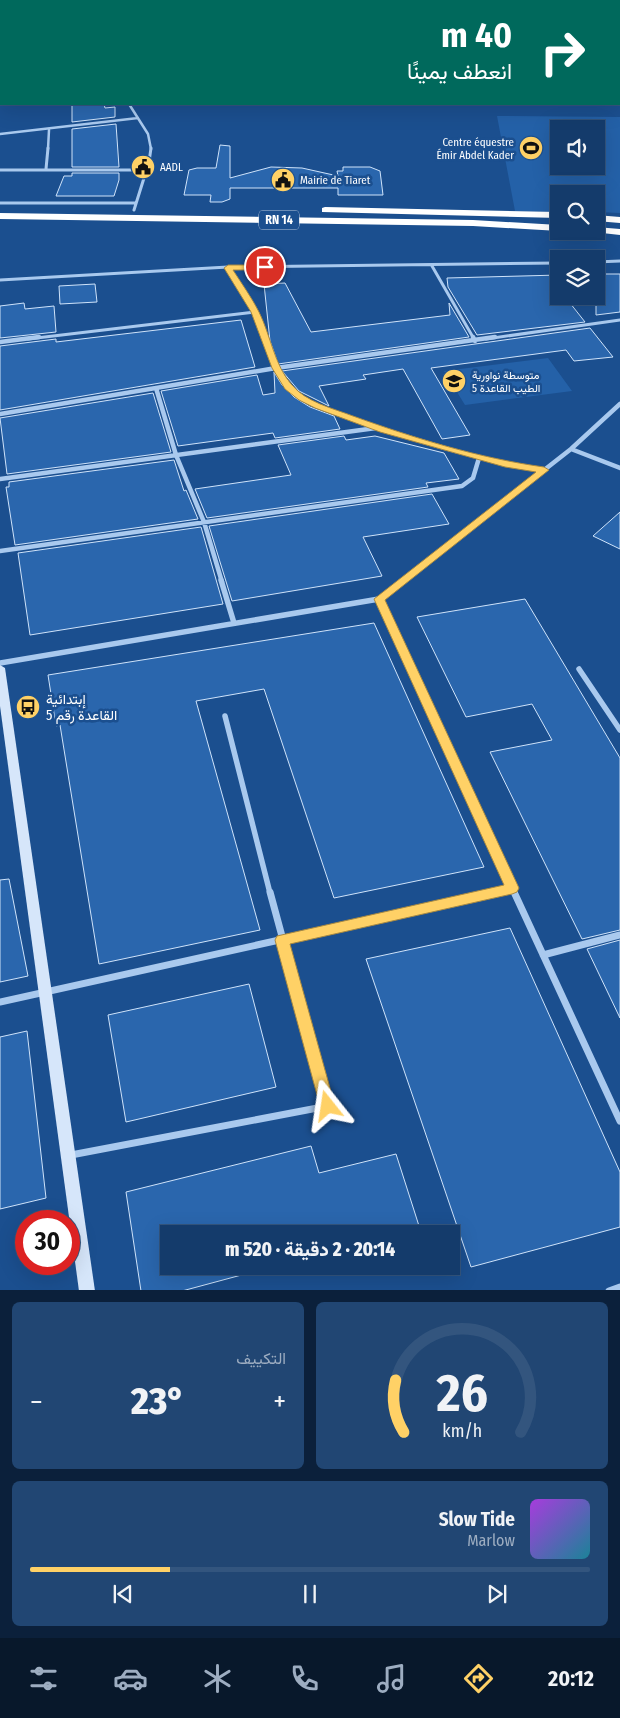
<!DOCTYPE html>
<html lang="ar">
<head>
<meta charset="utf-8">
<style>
	body { margin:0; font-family:"Fira Sans Condensed",Vazirmatn,sans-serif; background:#214673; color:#f1f3f6; direction:rtl; height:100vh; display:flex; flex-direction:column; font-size:19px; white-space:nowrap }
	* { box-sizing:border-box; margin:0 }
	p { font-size:16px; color:#9dadc1 }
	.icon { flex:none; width:28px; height:28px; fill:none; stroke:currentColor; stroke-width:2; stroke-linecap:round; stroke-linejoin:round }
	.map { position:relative; height:1290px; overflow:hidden; direction:ltr }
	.side { display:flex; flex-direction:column; gap:12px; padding:12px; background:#0b203b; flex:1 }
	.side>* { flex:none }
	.banner { position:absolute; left:0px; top:0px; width:620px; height:105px; box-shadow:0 5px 20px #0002,0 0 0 1px #33557e; direction:rtl; background:#00695c; color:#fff; overflow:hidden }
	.buttons { position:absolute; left:550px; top:120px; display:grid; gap:10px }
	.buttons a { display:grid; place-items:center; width:55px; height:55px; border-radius:0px; background:#143b6b; box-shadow:0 5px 20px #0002,0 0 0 1px #33557e; font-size:25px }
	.speed { position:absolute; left:15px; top:1210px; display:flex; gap:10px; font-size:25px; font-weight:700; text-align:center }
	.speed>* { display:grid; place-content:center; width:65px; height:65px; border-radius:50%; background:#143b6b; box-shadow:0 5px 20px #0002,0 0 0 1px #33557e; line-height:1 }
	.speed .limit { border:8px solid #d22; background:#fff; color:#111 }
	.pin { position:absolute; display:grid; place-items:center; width:42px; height:42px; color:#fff; margin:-21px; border:2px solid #fff; border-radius:50%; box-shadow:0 1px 5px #0007 }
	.me { position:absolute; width:55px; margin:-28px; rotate:345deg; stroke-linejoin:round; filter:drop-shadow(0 0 4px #0008) }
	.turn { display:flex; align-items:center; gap:18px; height:105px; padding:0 25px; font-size:22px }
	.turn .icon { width:65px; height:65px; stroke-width:2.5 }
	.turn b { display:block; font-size:35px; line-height:42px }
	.big { font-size:38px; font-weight:800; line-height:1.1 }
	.side .tile { flex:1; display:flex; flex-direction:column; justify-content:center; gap:8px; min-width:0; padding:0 18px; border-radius:8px; background:#214673 }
	.side .dial { align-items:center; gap:0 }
	.dial svg { height:130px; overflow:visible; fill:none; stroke:#33557e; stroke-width:7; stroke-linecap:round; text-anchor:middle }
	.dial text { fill:#f1f3f6; stroke:none }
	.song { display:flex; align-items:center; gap:15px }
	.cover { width:60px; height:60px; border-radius:8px; background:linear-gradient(135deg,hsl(280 70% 55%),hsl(190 70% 35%)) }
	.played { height:5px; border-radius:2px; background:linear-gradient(90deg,#ffd166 25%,#33557e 25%) }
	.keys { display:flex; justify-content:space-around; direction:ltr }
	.heat { display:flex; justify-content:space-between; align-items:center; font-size:28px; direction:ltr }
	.side .tiles { flex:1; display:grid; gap:12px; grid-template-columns:1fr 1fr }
	.tile:last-child { grid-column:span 2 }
	.trip { position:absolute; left:160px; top:1225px; width:300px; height:50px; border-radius:0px; background:#143b6b; box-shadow:0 5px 20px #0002,0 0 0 1px #33557e; font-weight:800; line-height:50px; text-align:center; direction:rtl }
	.tabs { display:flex; height:80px; justify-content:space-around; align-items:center; background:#08182b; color:#9dadc1 }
	.tabs .icon { width:35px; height:35px }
	.tabs .selected { color:#ffd166 }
	.tabs b { font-size:22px; color:#f1f3f6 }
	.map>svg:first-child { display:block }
</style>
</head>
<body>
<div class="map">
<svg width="620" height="1291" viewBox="0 0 620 1291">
	<rect width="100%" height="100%" fill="#1b4f8f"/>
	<path fill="#2461a8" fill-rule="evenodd" d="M497,116L620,117V213L596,212V194H559V212L515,211ZM559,129H596V166H559Z
		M548,358L572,391L465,405L444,371Z"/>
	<path fill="#2a66ad" stroke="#cfe3fa" d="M72,104H104L105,108L115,107V117L72,122Z
		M116,124L119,167H72V129Z
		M220,145L230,146V178L271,167L302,168L338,176L337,171H343V167H370L380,171L383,195H338V188H230V199L222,202H210L211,195H184L189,170L197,168H216Z
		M72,173H119V180L114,196H56L64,176H72Z
		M596,274H620V312L596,315Z
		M559,275V304L570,303L585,322L477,335L448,287L447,278Z
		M285,283L311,332L450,315L449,303L469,337L278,364L270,341L264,284Z
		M95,284L97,302L60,304L59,286Z
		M24,303L25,309L54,306L56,332L0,338V306Z
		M241,320L255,367L0,410V346L56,339V342Z
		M590,328L613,357L574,361L566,350L431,368L470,435L442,439L403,369L363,375L366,379L319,386L329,406L299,391L282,371Z
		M274,372L282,385L294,397L310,407L334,416L340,429L275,438L273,433L178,446L161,391L257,375L263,395L275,393Z
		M153,393L171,452L7,474L0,418Z
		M344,436L346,440L375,436L444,453L459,479L426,483L428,487L207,518L195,489L291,475L278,445Z
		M174,460L184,491L186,490L198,519L15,545L6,487H9V482Z
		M432,494L449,524L363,537L382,576L232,601L209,526Z
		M620,512V549L593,536Z
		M201,527L223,604L30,635L18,553Z
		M525,599L620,758V930L582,939L490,752L552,740L532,704L466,717L417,617Z
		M374,623L484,867L334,898L264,689L196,701L260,930L99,964L60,725L56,726L48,675Z
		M9,879L28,976L0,982V880Z
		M510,928L620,1172V1227L471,1267L366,959Z
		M620,940V1018L587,949Z
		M249,984L276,1087L126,1122L108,1015Z
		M27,1031L46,1198L0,1209V1037Z
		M311,1146L319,1173L396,1154L420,1229L401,1234H169V1266H275L182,1291H141L126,1192Z"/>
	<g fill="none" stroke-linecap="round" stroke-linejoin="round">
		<path stroke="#a9c9ee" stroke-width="2.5" d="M165,0L167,1
			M129,104L148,134L151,149
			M0,134L138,118
			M48,149L49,130"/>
		<path stroke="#a9c9ee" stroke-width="3" d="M46,169L48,148
			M0,170H147
			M0,203H135
			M134,210L149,162L151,148
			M596,262L620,261
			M432,266L474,339
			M228,267L252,307L264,339
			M0,280L228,267L559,263
			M28,339L255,312
			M486,339L620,320"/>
		<path stroke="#a9c9ee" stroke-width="4.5" d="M264,337C270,355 276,374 290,388C307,405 332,411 354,419C416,441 478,460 544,470
			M473,337L475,341
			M0,342L39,337
			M156,388L176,455L204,522L222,582
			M0,414L276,368L495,337
			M571,449L620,468
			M0,479L376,428
			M0,551L462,486L473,478L479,458
			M401,582L571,449L620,404"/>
		<path stroke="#a9c9ee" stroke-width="5.5" d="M221,580L234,623
			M403,580L379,599L515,893
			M0,663L379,599
			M579,669L620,730
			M225,716L270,893
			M490,893L512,888"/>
		<path stroke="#a9c9ee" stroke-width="7" d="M514,892L620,1121
			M543,955L620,935
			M0,1002L496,892
			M71,1155L328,1106L270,892
			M609,1291L620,1287"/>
		<path fill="#d6e6fa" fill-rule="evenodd" d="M0,665L5,668L95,1291H79L0,706Z"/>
		<path fill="#fff" fill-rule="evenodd" d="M325,207L559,212V218L322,212V208Z
			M0,213L473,220L559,225V231L473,226L0,219Z
			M596,215L620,217V223L596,221Z
			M596,227L620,229V235L593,232L596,231Z"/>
	</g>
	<path fill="#ffd166" stroke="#a68842" d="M228,265H265L269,267L265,270H233C242,284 252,298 259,312C271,336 274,365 292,385C306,402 332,408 353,416C414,438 479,458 544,467L549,470L385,600L519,888L517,892L512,894L290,944L335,1106L333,1111L328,1113L322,1111L320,1106L275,940L277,936L504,885L374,599L536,472L505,467L380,432L315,408L299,400L285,389L272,368L251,312L224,268Z"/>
	<defs>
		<g id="stadium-disc" transform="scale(1.25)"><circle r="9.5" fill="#ffd166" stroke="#1b4f8f"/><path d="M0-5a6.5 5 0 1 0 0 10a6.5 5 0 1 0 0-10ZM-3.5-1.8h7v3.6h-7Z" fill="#111"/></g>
		<g id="civic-disc" transform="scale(1.25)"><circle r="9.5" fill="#ffd166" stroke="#1b4f8f"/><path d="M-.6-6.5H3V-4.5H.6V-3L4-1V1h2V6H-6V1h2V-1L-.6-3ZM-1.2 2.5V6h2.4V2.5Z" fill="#111"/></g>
		<g id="school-disc" transform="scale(1.25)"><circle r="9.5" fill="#ffd166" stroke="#1b4f8f"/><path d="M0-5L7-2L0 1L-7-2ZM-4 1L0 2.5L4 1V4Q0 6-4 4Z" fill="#111"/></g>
		<g id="bus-disc" transform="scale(1.25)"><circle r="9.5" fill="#ffd166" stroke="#1b4f8f"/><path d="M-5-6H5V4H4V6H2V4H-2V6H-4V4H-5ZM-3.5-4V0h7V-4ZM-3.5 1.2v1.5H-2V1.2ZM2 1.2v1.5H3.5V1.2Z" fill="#111"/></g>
	</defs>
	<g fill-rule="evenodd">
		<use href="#stadium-disc" x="531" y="148"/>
		<use href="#civic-disc" x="143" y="167"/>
		<use href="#civic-disc" x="283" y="180"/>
		<use href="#school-disc" x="454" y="381"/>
		<use href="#bus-disc" x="28" y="707"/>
	</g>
	<g text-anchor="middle" stroke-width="5" stroke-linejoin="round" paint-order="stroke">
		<g font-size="11" fill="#fff" stroke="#1b4f8f" text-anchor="start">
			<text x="514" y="146" text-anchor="end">Centre équestre<tspan x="514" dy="13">Émir Abdel Kader</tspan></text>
			<text x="160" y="171">AADL</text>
			<text x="300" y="184">Mairie de Tiaret</text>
			<text x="472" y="379">متوسطة نواورية<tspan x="472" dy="13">الطيب القاعدة 5</tspan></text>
		</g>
		<rect fill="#1b4f8f" stroke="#bbcadd" stroke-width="1" x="259" y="210.5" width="40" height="19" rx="4"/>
		<g font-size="12" font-weight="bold" fill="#fff">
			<text x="279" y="224">RN 14</text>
		</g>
		<g font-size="14" fill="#fff" stroke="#1b4f8f" text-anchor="start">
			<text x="46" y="704">إبتدائية<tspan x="46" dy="16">القاعدة رقم 5</tspan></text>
		</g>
	</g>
</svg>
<div class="buttons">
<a><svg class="icon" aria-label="sound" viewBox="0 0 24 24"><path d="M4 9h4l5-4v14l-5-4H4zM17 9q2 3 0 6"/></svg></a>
<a><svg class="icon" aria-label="search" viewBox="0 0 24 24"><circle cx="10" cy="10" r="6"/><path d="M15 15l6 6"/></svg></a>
<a><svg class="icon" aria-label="layers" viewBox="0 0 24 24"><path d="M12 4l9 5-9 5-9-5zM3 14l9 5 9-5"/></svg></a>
</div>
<div class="speed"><div class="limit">30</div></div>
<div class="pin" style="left:265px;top:267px;background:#d93025"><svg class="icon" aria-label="arrive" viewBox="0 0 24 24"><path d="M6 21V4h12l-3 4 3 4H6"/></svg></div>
<svg class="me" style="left:328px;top:1106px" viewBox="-20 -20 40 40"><path d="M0-17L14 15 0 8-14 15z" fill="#ffd166" stroke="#fff" stroke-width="4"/></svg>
<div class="trip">20:14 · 2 دقيقة · 520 m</div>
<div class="banner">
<div class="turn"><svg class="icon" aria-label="right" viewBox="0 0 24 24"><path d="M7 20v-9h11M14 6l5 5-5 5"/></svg><div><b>40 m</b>انعطف يمينًا</div></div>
</div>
</div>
<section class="side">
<div class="tiles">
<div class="tile dial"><svg viewBox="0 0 100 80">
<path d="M14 69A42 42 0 1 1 86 69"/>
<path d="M14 69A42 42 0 0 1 9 37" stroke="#ffd166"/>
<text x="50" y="56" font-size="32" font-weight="700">26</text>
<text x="50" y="72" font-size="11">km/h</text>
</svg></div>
<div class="tile"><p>التكييف</p>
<div class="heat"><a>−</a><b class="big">23°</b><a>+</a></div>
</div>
<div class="tile">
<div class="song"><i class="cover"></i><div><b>Slow Tide</b><p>Marlow</p></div></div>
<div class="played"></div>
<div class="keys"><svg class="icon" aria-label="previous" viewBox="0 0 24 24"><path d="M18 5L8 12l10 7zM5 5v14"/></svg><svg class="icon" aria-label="pause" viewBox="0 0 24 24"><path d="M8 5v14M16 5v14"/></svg><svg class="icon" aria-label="next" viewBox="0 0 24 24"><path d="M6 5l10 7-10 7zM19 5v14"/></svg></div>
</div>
</div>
</section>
<nav class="tabs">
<b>20:12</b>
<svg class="icon selected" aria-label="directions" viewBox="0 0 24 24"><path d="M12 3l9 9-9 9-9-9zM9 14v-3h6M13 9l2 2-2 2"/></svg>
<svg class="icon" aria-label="music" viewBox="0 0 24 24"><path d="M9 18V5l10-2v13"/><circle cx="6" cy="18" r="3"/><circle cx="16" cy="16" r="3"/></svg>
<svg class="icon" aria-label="phone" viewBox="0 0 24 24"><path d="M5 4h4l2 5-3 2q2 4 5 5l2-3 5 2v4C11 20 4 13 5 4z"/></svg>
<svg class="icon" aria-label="climate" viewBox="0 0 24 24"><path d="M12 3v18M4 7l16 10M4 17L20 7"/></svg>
<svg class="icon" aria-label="car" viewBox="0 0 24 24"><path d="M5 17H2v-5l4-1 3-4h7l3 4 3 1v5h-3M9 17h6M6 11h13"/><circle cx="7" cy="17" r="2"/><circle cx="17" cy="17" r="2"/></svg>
<svg class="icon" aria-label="filters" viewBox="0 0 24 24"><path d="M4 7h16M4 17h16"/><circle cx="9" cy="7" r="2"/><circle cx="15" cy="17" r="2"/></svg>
</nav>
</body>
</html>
